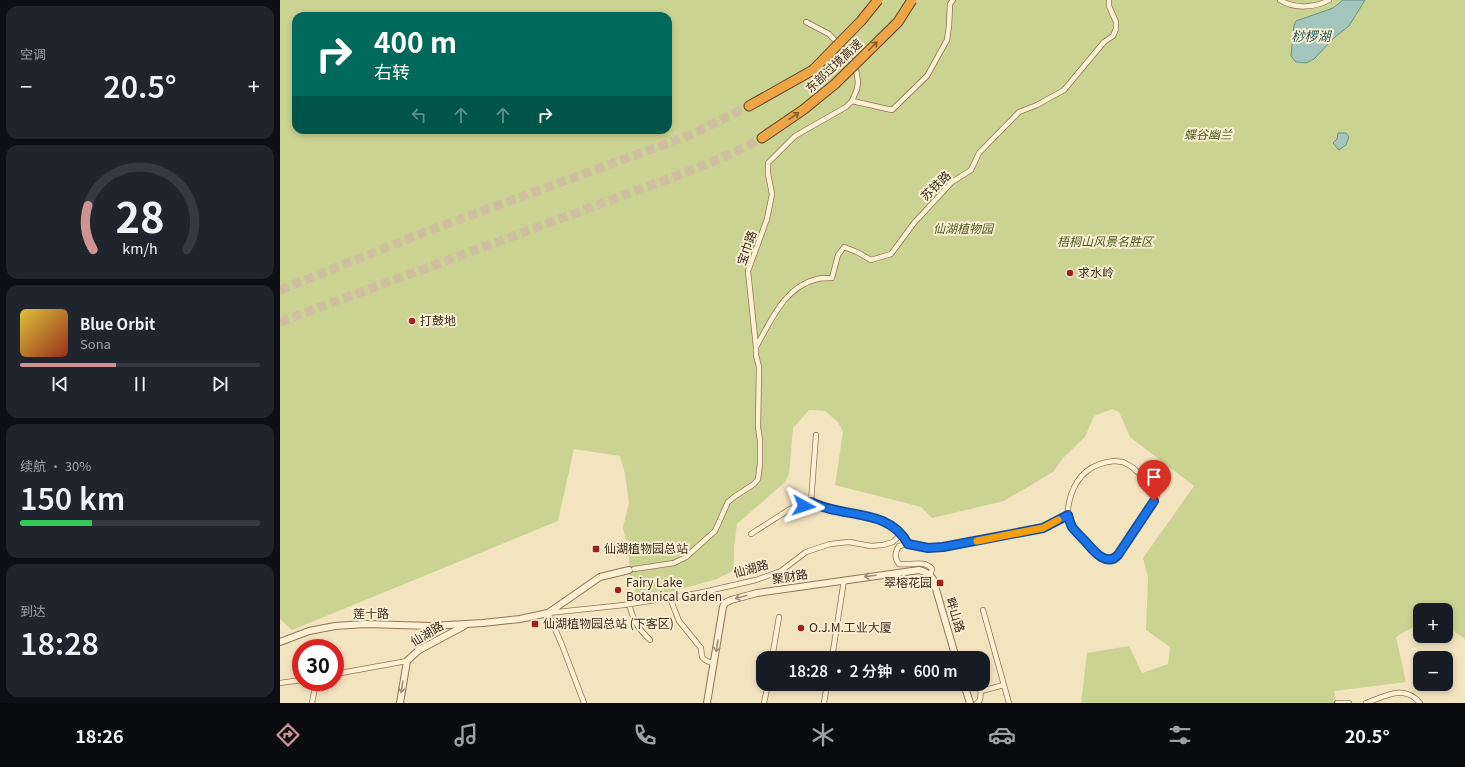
<!DOCTYPE html>
<html lang="zh">
<head>
<meta charset="utf-8">
<style>
	body { margin:0; font-family:Georgia,"Noto Sans SC",serif; background:#20242c; color:#f1f3f6; height:100vh; display:flex; flex-direction:column; font-size:15px; white-space:nowrap }
	* { box-sizing:border-box; margin:0 }
	p { font-size:13px; color:#9ea1a6 }
	.icon { flex:none; width:22px; height:22px; fill:none; stroke:currentColor; stroke-width:2; stroke-linecap:round; stroke-linejoin:round }
	.map { position:relative; flex:1; overflow:hidden }
	.panel { display:flex; flex-direction:column; gap:6px; padding:6px; background:#0d0f14; width:280px }
	.panel>* { flex:none }
	.banner { position:absolute; left:12px; top:12px; width:380px; height:122px; border-radius:12px; box-shadow:0 2px 6px #0003; background:#00695c; color:#fff; overflow:hidden }
	.controls { position:absolute; left:1133px; top:603px; display:grid; gap:8px }
	.controls a { display:grid; place-items:center; width:40px; height:40px; border-radius:8px; background:#171b24; box-shadow:0 2px 6px #0003; font-size:20px }
	.speed { position:absolute; left:12px; top:639px; display:flex; gap:8px; font-size:20px; font-weight:700; text-align:center }
	.speed>* { display:grid; place-content:center; width:52px; height:52px; border-radius:50%; background:#171b24; box-shadow:0 2px 6px #0003; line-height:1 }
	.speed .limit { border:6px solid #d22; background:#fff; color:#111 }
	.pin { position:absolute; display:grid; place-items:center; width:34px; height:34px; color:#fff; margin:-41px -17px; border-radius:50% 50% 50% 0; rotate:-45deg; box-shadow:0 0 4px #0007 }
	.pin .icon { rotate:45deg }
	.me { position:absolute; width:44px; margin:-22px; rotate:95deg; stroke-linejoin:round; filter:drop-shadow(0 0 3px #0008) }
	.turn { display:flex; align-items:center; gap:14px; height:84px; padding:0 16px; font-size:18px }
	.turn .icon { width:52px; height:52px; stroke-width:2.5 }
	.turn b { display:block; font-size:28px; line-height:34px }
	.lanes { display:flex; align-items:center; height:38px; padding:0 16px; background:#0003; justify-content:center; gap:20px; direction:ltr }
	.lanes .off { opacity:.35 }
	.big { font-size:30px; font-weight:600; line-height:1.1 }
	.panel .widget { flex:1; display:flex; flex-direction:column; justify-content:center; gap:6px; min-width:0; padding:0 14px; border-radius:12px; background:#20242c }
	.panel .dial { align-items:center; gap:0 }
	.dial svg { height:104px; overflow:visible; fill:none; stroke:#363941; stroke-width:7; stroke-linecap:round; text-anchor:middle }
	.dial text { fill:#f1f3f6; stroke:none }
	.song { display:flex; align-items:center; gap:12px }
	.cover { width:48px; height:48px; border-radius:6px; background:linear-gradient(135deg,hsl(50 70% 55%),hsl(10 70% 35%)) }
	.played { height:4px; border-radius:2px; background:linear-gradient(90deg,#cf9395 40%,#363941 40%) }
	.keys { display:flex; justify-content:space-around; direction:ltr }
	.heat { display:flex; justify-content:space-between; align-items:center; font-size:22px; direction:ltr }
	.charge { height:6px; border-radius:3px; background:linear-gradient(90deg,#34c759 30%,#363941 0) }
	.trip { position:absolute; left:476px; top:651px; width:234px; height:40px; border-radius:12px; background:#171b24; box-shadow:0 2px 6px #0003; font-weight:600; line-height:40px; text-align:center }
	.menu { display:flex; height:64px; justify-content:space-around; align-items:center; background:#090b0e; color:#9ea1a6 }
	.menu .icon { width:28px; height:28px }
	.menu .current { color:#cf9395 }
	.menu b { font-size:18px; color:#f1f3f6 }
	main { display:flex; flex:1; min-height:0 }
	.map>svg:first-child { display:block }
</style>
</head>
<body>
<main>
<section class="panel">
<div class="widget"><p>空调</p>
<div class="heat"><a>−</a><b class="big">20.5°</b><a>+</a></div>
</div>
<div class="widget dial"><svg viewBox="0 0 100 80">
<path d="M14 69A42 42 0 1 1 86 69"/>
<path d="M14 69A42 42 0 0 1 10 35" stroke="#cf9395"/>
<text x="50" y="56" font-size="32" font-weight="700">28</text>
<text x="50" y="72" font-size="11">km/h</text>
</svg></div>
<div class="widget">
<div class="song"><i class="cover"></i><div><b>Blue Orbit</b><p>Sona</p></div></div>
<div class="played"></div>
<div class="keys"><svg class="icon" aria-label="previous" viewBox="0 0 24 24"><path d="M18 5L8 12l10 7zM5 5v14"/></svg><svg class="icon" aria-label="pause" viewBox="0 0 24 24"><path d="M8 5v14M16 5v14"/></svg><svg class="icon" aria-label="next" viewBox="0 0 24 24"><path d="M6 5l10 7-10 7zM19 5v14"/></svg></div>
</div>
<div class="widget"><p>续航 · 30%</p><b class="big">150 km</b><div class="charge"></div></div>
<div class="widget"><p>到达</p><b class="big">18:28</b></div>
</section>
<div class="map">
<svg width="1185" height="703" viewBox="0 0 1185 703">
	<rect width="100%" height="100%" fill="#f3e4c0"/>
	<path fill="#cbd392" fill-rule="evenodd" d="M0,0H1185V639L1166,626V610H1140V623L1116,637L1126,682L1054,691L1056,703H801L807,653L849,646L862,673L888,664L890,647L866,630L868,577L863,558L914,486L850,437L839,412L832,409L814,416L805,437L783,458L773,472L724,501L652,518L641,507L555,485L563,432L558,422L545,411L529,410L513,428L509,474L505,482L457,524L454,547V570L437,579L358,601L351,577H350L349,558L343,527L349,503L345,474L340,456L294,449L278,521L12,630L0,619ZM16,16H388V130H16Z"/>
	<path fill="#a3c5bb" stroke="#69948a" d="M1063,0H1085L1069,26L1055,37L1034,59L1026,63L1016,62L1011,56L1014,25L1016,21L1053,8Z
		M1058,133H1066L1069,137L1066,145L1059,150L1053,143L1057,139Z"/>
	<g fill="none" stroke-linecap="round" stroke-linejoin="round">
		<path stroke="#cebf9f" stroke-width="9" stroke-dasharray="9 4.5" stroke-linecap="butt" d="M0,290L145,232L410,135L469,106
			M0,322L407,172L451,154L482,138"/>
		<g stroke="#8f7455" stroke-width="6">
			<path id="minor" d="M1000,0C1014,9 1035,8 1049,0
				M572,101L612,110L647,76L667,40L669,26L670,4L673,0
				M476,347C491,321 504,287 537,279C542,278 547,278 552,278L558,255L564,247L577,252L591,260L611,254L634,223L672,182L691,170L699,153L739,112L757,105L784,90L824,42L833,36L836,29V22L829,6V0
				M834,461L843,462L852,467L875,488L877,496L837,555C833,560 826,561 821,557C812,552 790,526 788,516C787,509 789,502 791,495C798,474 813,463 834,461Z
				M531,502C563,519 607,507 628,544
				M531,502L536,435
				M471,534L510,509L531,502
				M354,569L394,563L406,557L435,531L448,502L454,497L474,484L478,479L480,464V441L478,427L479,367L476,355V347L468,271L487,219L492,194L488,174V163L515,136L566,107L572,101L577,89L578,82L576,69L563,49L549,34L526,22
				M650,576L652,569C645,559 629,566 619,564C614,558 615,552 619,546L628,544L648,548L663,547L763,528L788,515
				M390,598L399,621L421,648L422,657L425,660L434,664
				M349,604C354,622 357,627 370,640
				M703,610L729,703
				M492,658L499,617
				M552,658L564,580
				M55,674L127,661
				M0,683L21,680
				M692,684L701,691L700,700L697,703
				M701,691L724,685
				M32,703L36,682
				M304,703L282,645L268,613L344,605L419,593L476,580L501,571L526,552L550,544L569,542L591,546L603,545L613,542L621,534
				M484,703L488,684
				M544,703L547,684
				M1057,703H1069
				M1086,703C1106,696 1124,684 1140,703"/>
		</g>
		<g stroke="#8f7455" stroke-width="8">
			<path id="tertiary" d="M0,642L29,631L55,626L85,624L151,626L203,623L240,619L268,613L320,577L349,570
				M684,684L690,703
				M120,703L127,661L139,650L184,626
				M427,703L443,607L445,603L451,600L477,593L639,570C645,571 649,574 653,579L676,658"/>
		</g>
		<g stroke="#5c422a" stroke-width="11">
			<path id="motorway" d="M469,106L533,70
				M482,138L523,110L555,84"/>
		</g>
		<use href="#minor" stroke="#fdf1d4" stroke-width="4.5"/>
		<use href="#tertiary" stroke="#fdf1d4" stroke-width="6"/>
		<use href="#motorway" stroke="#eda546" stroke-width="9"/>
		<g stroke="#5c422a" stroke-width="11" stroke-linecap="butt">
			<path id="motorway-bridge" d="M533,70L581,21L598,0
				M555,84L618,22L632,0"/>
		</g>
		<use href="#motorway-bridge" stroke="#eda546" stroke-width="9"/>
	</g>
	<defs><path id="oneway-shaft" d="M-6 0H5M1.5-3L5.5 0L1.5 3" fill="none" stroke-width="1.6" stroke-linecap="round" stroke-linejoin="round"/></defs>
	<g stroke="#835c2d">
		<use href="#oneway-shaft" transform="translate(593 46) rotate(-45)"/>
		<use href="#oneway-shaft" transform="translate(514 116) rotate(-35)"/>
	</g>
	<g stroke="#9c8e78">
		<use href="#oneway-shaft" transform="translate(590 576) rotate(173)"/>
		<use href="#oneway-shaft" transform="translate(461 597) rotate(165)"/>
		<use href="#oneway-shaft" transform="translate(437 646) rotate(99)"/>
		<use href="#oneway-shaft" transform="translate(122 687) rotate(99)"/>
	</g>
	<g fill="none" stroke-linecap="round" stroke-linejoin="round">
		<g stroke="#114b97" stroke-width="10">
			<path id="route" d="M524,506L531,502C563,519 608,507 628,544L648,548L663,547L763,528L788,515C789,519 790,523 792,527C796,532 801,537 805,541C812,549 826,568 838,555L874,501"/>
		</g>
		<use href="#route" stroke="#1a73e8" stroke-width="7"/>
		<path stroke="#f59e0b" stroke-width="7" d="M697,541L763,528L778,520"/>
	</g>
	<g fill="#a51e1e" stroke="#f9eed1" stroke-width="1.5">
		<circle cx="790" cy="273" r="4"/>
		<circle cx="132" cy="321" r="4"/>
		<rect x="312" y="545" width="8" height="8" rx="2"/>
		<rect x="656" y="579" width="8" height="8" rx="2"/>
		<circle cx="338" cy="590" r="4"/>
		<rect x="251" y="620" width="8" height="8" rx="2"/>
		<circle cx="521" cy="628" r="4"/>
	</g>
	<g text-anchor="middle" stroke-width="4" stroke-linejoin="round" paint-order="stroke">
		<g font-size="12" fill="#3c2c1c" stroke="#f9eed1">
			<text transform="translate(554 66) rotate(-43)" y="4">东部过境高速</text>
			<text transform="translate(656 186) rotate(-44)" y="4">苏铁路</text>
			<text transform="translate(467 248) rotate(-71)" y="4">宝巾路</text>
			<text transform="translate(471 569) rotate(-15)" y="4">仙湖路</text>
			<text transform="translate(510 577) rotate(-9)" y="4">聚财路</text>
			<text x="91" y="618">莲十路</text>
			<text transform="translate(675 615) rotate(73)" y="4">畔山路</text>
			<text transform="translate(147 634) rotate(-31)" y="4">仙湖路</text>
		</g>
		<g font-size="12" font-style="italic" fill="#4c5b20" stroke="#f9eed1">
			<text x="928" y="139">蝶谷幽兰</text>
			<text x="683" y="233">仙湖植物园</text>
			<text x="825" y="246">梧桐山风景名胜区</text>
		</g>
		<g font-size="12" fill="#3c2c1c" stroke="#f9eed1" text-anchor="start">
			<text x="798" y="277">求水岭</text>
			<text x="140" y="325">打鼓地</text>
			<text x="324" y="553">仙湖植物园总站</text>
			<text x="346" y="587">Fairy Lake<tspan x="346" dy="14">Botanical Garden</tspan></text>
			<text x="652" y="587" text-anchor="end">翠榕花园</text>
			<text x="263" y="628">仙湖植物园总站 (下客区)</text>
			<text x="529" y="632">O.J.M.工业大厦</text>
		</g>
		<g font-size="13" font-style="italic" fill="#295e5b" stroke="#f9eed1">
			<text x="1031" y="41">桫椤湖</text>
		</g>
	</g>
</svg>
<div class="controls">
<a>+</a>
<a>−</a>
</div>
<div class="speed"><div class="limit">30</div></div>
<div class="pin" style="left:874px;top:501px;background:#d93025"><svg class="icon" aria-label="arrive" viewBox="0 0 24 24"><path d="M6 21V4h12l-3 4 3 4H6"/></svg></div>
<svg class="me" style="left:524px;top:506px" viewBox="-20 -20 40 40"><path d="M0-17L14 15 0 8-14 15z" fill="#1a73e8" stroke="#fff" stroke-width="4"/></svg>
<div class="trip">18:28 · 2 分钟 · 600 m</div>
<div class="banner">
<div class="turn"><svg class="icon" aria-label="right" viewBox="0 0 24 24"><path d="M7 20v-9h11M14 6l5 5-5 5"/></svg><div><b>400 m</b>右转</div></div>
<div class="lanes"><svg class="icon off" aria-label="left" viewBox="0 0 24 24"><path d="M17 20v-9H6M10 6l-5 5 5 5"/></svg><svg class="icon off" aria-label="ahead" viewBox="0 0 24 24"><path d="M12 20V5M6 11l6-6 6 6"/></svg><svg class="icon off" aria-label="ahead" viewBox="0 0 24 24"><path d="M12 20V5M6 11l6-6 6 6"/></svg><svg class="icon" aria-label="right" viewBox="0 0 24 24"><path d="M7 20v-9h11M14 6l5 5-5 5"/></svg></div>
</div>
</div>
</main>
<nav class="menu">
<b>18:26</b>
<svg class="icon current" aria-label="directions" viewBox="0 0 24 24"><path d="M12 3l9 9-9 9-9-9zM9 14v-3h6M13 9l2 2-2 2"/></svg>
<svg class="icon" aria-label="music" viewBox="0 0 24 24"><path d="M9 18V5l10-2v13"/><circle cx="6" cy="18" r="3"/><circle cx="16" cy="16" r="3"/></svg>
<svg class="icon" aria-label="phone" viewBox="0 0 24 24"><path d="M5 4h4l2 5-3 2q2 4 5 5l2-3 5 2v4C11 20 4 13 5 4z"/></svg>
<svg class="icon" aria-label="climate" viewBox="0 0 24 24"><path d="M12 3v18M4 7l16 10M4 17L20 7"/></svg>
<svg class="icon" aria-label="car" viewBox="0 0 24 24"><path d="M5 17H2v-5l4-1 3-4h7l3 4 3 1v5h-3M9 17h6M6 11h13"/><circle cx="7" cy="17" r="2"/><circle cx="17" cy="17" r="2"/></svg>
<svg class="icon" aria-label="filters" viewBox="0 0 24 24"><path d="M4 7h16M4 17h16"/><circle cx="9" cy="7" r="2"/><circle cx="15" cy="17" r="2"/></svg>
<b>20.5°</b>
</nav>
</body>
</html>
